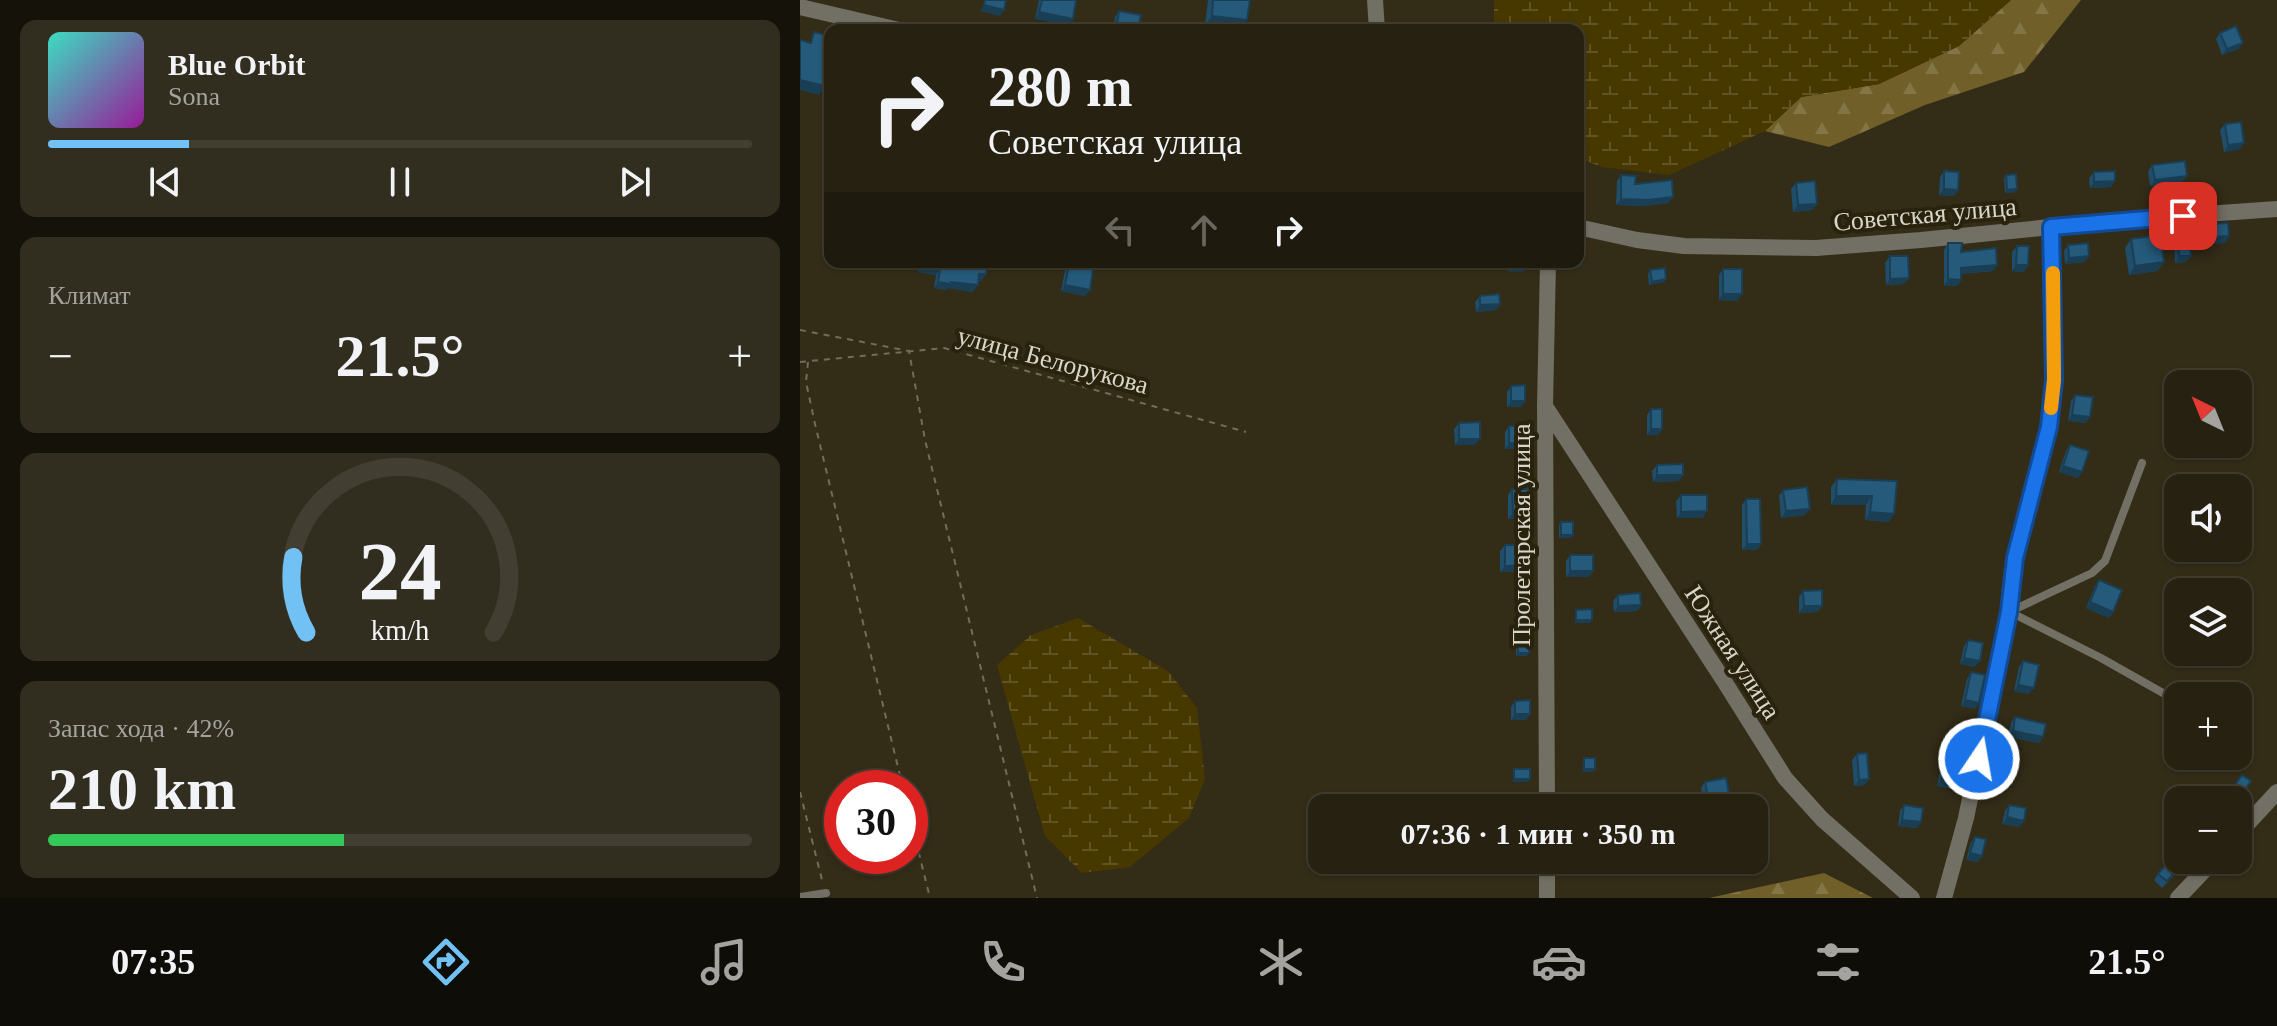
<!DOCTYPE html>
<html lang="ru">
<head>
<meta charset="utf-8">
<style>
	body { margin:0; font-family:"Times New Roman",serif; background:#322e1f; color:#f1f3f6; height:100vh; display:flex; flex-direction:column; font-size:30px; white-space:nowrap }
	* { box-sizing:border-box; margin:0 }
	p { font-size:26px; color:#a4a39f }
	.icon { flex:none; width:44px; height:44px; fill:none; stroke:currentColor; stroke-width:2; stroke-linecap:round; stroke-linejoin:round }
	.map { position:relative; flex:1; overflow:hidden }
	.drawer { display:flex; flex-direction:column; gap:20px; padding:20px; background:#151209; width:800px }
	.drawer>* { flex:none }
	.top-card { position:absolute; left:24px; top:24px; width:760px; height:244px; border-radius:16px; box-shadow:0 2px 6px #0004,0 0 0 2px #423e31; background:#262111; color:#f1f3f6; overflow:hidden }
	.needle { width:52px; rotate:317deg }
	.tools { position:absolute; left:1364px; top:370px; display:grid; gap:16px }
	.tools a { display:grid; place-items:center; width:88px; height:88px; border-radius:16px; background:#262111; box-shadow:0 2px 6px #0004,0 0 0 2px #423e31; font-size:40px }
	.speed { position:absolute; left:24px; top:770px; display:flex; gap:16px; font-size:40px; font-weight:700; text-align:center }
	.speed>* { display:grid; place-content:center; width:104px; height:104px; border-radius:50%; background:#262111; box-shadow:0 2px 6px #0004,0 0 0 2px #423e31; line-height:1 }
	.speed .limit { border:12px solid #d22; background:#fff; color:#111 }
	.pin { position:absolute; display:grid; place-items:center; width:68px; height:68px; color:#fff; margin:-34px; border-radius:16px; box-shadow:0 4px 12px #0006 }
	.me { position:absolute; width:88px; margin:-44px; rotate:12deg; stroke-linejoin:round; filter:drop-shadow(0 0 6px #0008) }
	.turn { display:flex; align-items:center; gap:28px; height:168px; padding:0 32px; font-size:36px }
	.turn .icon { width:104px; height:104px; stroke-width:2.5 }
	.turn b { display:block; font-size:56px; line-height:68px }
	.lanes { display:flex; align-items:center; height:76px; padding:0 32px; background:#0003; justify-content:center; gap:40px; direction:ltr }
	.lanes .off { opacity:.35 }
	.big { font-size:60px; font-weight:700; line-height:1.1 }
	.drawer .tile { flex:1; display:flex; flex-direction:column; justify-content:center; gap:12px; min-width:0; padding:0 28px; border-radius:16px; background:#322e1f }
	.drawer .dial { align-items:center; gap:0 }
	.dial svg { height:208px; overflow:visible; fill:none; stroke:#423e31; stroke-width:7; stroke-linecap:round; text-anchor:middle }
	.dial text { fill:#f1f3f6; stroke:none }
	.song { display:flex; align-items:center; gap:24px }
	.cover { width:96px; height:96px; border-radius:12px; background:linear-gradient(135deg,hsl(170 70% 55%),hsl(300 70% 35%)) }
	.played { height:8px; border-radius:4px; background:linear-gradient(90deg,#71c1f5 20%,#423e31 20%) }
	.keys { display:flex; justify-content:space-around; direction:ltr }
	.heat { display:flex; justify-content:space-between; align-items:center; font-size:44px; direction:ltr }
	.charge { height:12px; border-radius:6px; background:linear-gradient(90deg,#34c759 42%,#423e31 0) }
	.trip { position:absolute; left:508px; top:794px; width:460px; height:80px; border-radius:16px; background:#262111; box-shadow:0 2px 6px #0004,0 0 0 2px #423e31; font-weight:700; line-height:80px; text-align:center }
	.dock { display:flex; height:128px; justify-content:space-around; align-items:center; background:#0f0d07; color:#a4a39f }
	.dock .icon { width:56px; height:56px }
	.dock .selected { color:#71c1f5 }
	.dock b { font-size:36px; color:#f1f3f6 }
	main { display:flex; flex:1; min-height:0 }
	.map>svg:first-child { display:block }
</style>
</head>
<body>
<main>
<section class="drawer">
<div class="tile">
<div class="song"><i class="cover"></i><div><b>Blue Orbit</b><p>Sona</p></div></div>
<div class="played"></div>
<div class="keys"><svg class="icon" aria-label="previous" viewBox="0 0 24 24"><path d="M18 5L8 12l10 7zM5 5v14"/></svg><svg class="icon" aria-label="pause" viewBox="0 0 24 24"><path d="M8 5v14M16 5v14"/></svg><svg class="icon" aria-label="next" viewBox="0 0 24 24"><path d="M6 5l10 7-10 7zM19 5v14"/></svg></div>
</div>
<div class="tile"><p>Климат</p>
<div class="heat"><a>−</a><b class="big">21.5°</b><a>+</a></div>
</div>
<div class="tile dial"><svg viewBox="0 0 100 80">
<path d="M14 69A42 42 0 1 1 86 69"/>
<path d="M14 69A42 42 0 0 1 9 40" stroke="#71c1f5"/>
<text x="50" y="56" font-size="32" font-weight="700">24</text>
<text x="50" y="72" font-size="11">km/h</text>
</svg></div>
<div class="tile"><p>Запас хода · 42%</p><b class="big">210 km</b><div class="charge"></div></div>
</section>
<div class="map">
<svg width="1477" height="898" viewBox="0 0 1477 898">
	<defs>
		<pattern id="forest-firs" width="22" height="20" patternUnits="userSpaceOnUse" patternTransform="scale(2)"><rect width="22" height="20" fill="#705f28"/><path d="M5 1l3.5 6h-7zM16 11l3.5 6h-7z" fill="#847546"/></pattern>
		<pattern id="wetland-marsh" width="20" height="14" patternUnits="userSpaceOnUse" patternTransform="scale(2)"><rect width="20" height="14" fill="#473800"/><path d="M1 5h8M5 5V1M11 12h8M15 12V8" fill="none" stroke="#615424"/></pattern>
	</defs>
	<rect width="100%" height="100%" fill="#332c17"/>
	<path fill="url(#forest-firs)" d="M1211,0H1281L1224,72L1125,105L1029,147L965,131L1001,97L1079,84L1159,46Z
		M1024,873L1073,898H909Z"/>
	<path fill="url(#wetland-marsh)" d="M694,0H1211L1159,46L1079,84L1001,97L965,131L869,175L802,167L778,158V30H694Z
		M278,618L368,671L397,708L405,779L389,818L330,867L282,873L245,836L197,665L231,635Z"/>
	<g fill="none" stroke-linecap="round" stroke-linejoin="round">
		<path stroke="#726c5a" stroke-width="2" stroke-dasharray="6 6" stroke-linecap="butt" d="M0,330L109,351L125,440L237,898
			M0,362L144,348L446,432
			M8,362L6,382L15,424L103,788
			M0,792L23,884
			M110,817L130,898"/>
		<path stroke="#726f65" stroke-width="8" d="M1209,612L1292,573L1305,561L1342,463
			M1210,612L1301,658L1370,697
			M0,897L26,893"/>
		<path stroke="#726f65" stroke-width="16" d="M575,0L577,30
			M0,7L99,30
			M778,227L837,240L884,246L1016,248L1121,240L1321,220L1477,209
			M745,406L924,681L985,778L1022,819L1112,898
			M747,808L745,406L748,262
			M1438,834L1477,792
			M747,860V898
			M1144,898L1166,818L1209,612L1215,558L1249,427L1254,380L1251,227
			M1378,898L1414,860"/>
	</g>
	<path fill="#204d69" d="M239,0H276L273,19L268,25L235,19Z
		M408,0H450L441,29L405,25Z
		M319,11L341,15L313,29L315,17Z
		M1420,33L1443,43L1438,49L1422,55L1416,39Z
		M1425,124L1440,149L1424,152L1420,130Z
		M1352,165L1382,182L1350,186L1348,172Z
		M1144,171L1154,196L1139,195L1140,177Z
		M1294,172L1311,187L1290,188L1289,178Z
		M821,175L835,184L869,203L844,206L816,205L817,181Z
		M1206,175L1215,192L1205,193L1204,178Z
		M996,183L1017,204L1012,210L993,212L991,189Z
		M1411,224L1429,236L1425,243L1408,244L1407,230Z
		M1331,239L1364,262L1357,271L1329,275L1325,248Z
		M1378,239L1386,262L1375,263L1374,245Z
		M1148,243L1161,252L1197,265L1193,271L1161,274V280L1157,286H1144V250Z
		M1268,245L1285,262L1265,264L1264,251Z
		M1217,246L1228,265L1224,272L1212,271V252Z
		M1090,256L1109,278L1104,284L1086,285L1085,263Z
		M119,262H176L186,274L181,281L178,280L173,292L148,288L146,290L134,288L136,275L118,272Z
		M710,262H728L724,272H709Z
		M269,264L285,296L261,291L265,270Z
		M923,269L937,301L919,300V275Z
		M850,270L866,279L864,282L849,285L848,274Z
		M680,296L700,304L696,310L676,312L675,302Z
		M711,386L725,401L721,407H707V392Z
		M1275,395L1286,423L1268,421L1271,401Z
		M851,409L862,429L858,435H847V415Z
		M659,423L675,445H655L654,429Z
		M709,426L731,443L726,449H705V432Z
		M1270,445L1282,472L1278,478L1259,472L1266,451Z
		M857,465L879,481L853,482L852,471Z
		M1037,479L1097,481L1089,522L1065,520L1066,505H1031V487Z
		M712,489L726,519H708V495Z
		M983,490L1005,515L981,518L979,496Z
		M881,495L903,518H877L876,501Z
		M946,499L961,544L957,550H942V505Z
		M761,522L773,535L771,538H759V525Z
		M705,545L725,571L700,572V551Z
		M770,555L789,577H766V561Z
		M1299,580L1313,612L1309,618L1286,608L1295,586Z
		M1003,591L1022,606L1017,612L999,613V597Z
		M818,595L841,605L837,611L814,612L813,601Z
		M718,639L727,656H716V642Z
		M1168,640L1175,667L1160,664L1164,646Z
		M1223,661L1229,694L1214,691L1219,667Z
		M1171,672L1175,709L1161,706L1167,679Z
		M715,701L730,714L726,720H711V707Z
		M1215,717L1243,737L1239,743L1208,737L1211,723Z
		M1057,754L1065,785L1054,786L1052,760Z
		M1146,756L1152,789L1137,786L1142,763Z
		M1442,775L1451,781L1442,794L1433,788Z
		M905,782L925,799L903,803L901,788Z
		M811,799L832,808H807V805Z
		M1104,805L1117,828L1098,826L1100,811Z
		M1209,805L1224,821L1219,827L1202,824L1205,811Z
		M1175,837L1182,856L1178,862L1166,860L1171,843Z
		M792,860H817V861L813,867L793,870Z
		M1381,868L1362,888L1354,880L1358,874Z"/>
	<path fill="#1a3f55" d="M184,5L204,10L200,16L180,11Z
		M239,12L273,19L268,25L235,19Z
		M412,16L447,20L441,29L405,25Z
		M317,23L338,28L337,30L313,29Z
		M1443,43L1438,49L1422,55L1427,49Z
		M0,80L25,86L19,95L0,90Z
		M1444,143L1440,149L1424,152L1428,145Z
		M1387,176L1382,182L1350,186L1355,180Z
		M1315,181L1311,187L1290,188L1294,182Z
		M1144,189L1158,190L1154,196L1139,195Z
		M1217,189L1215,192L1205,193L1207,190Z
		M873,197L869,203L844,206L816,205L821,199Z
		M1017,204L1012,210L993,212L998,205Z
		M1429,236L1425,243L1408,244L1412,237Z
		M1289,256L1285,262L1265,264L1269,258Z
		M1379,256H1391L1386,262L1375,263Z
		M1364,262L1357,271L1329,275L1335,266Z
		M768,263L781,265L779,268L766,266Z
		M122,265L140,268L136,275L118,272Z
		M1197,265L1193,271L1157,274L1161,268Z
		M1216,265H1228L1224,272L1212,271Z
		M714,266H728L724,272H709Z
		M179,274H186L181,281L175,280Z
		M1109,278L1104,284L1086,285L1090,279Z
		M866,279L864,282L849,285L852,282Z
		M1148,279L1161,280L1157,286H1144Z
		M138,282H151L178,285L173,292L148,288L146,290L134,288Z
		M265,285L290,290L285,296L261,291Z
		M923,294H942L937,301L919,300Z
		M700,304L696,310L676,312L680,305Z
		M711,401H725L721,407H707Z
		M1272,415L1290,417L1286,423L1268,421Z
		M851,429H862L858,435H847Z
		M659,439H680L675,445H655Z
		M709,443H731L726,449H705Z
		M1263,466L1282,472L1278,478L1259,472Z
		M857,475H883L879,481L853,482Z
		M1036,496H1072L1066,505H1031Z
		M1010,509L1005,515L981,518L986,511Z
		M907,511L903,518H877L881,512Z
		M1070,512L1094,514L1089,522L1065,520Z
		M713,513H731L726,519H708Z
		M761,535H773L771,538H759Z
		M947,544H961L957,550H942Z
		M729,565L725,571L700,572L705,566Z
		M770,571H793L789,577H766Z
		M1290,602L1313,612L1309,618L1286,608Z
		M841,605L837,611L814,612L818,606Z
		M1004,606H1022L1017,612L999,613Z
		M776,620H792L790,623H773Z
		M718,653H729L727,656H716Z
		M1164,658L1180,661L1175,667L1160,664Z
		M1218,685L1234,688L1229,694L1214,691Z
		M1165,700L1179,703L1175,709L1161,706Z
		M715,714H730L726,720H711Z
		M1213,731L1243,737L1239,743L1208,737Z
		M784,769H795L793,772H782Z
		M714,779H730L728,782H712Z
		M1069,779L1065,785L1054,786L1059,780Z
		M1141,779L1156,783L1152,789L1137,786Z
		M929,793L925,799L903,803L908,797Z
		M1207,817L1224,821L1219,827L1202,824Z
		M1102,820L1121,822L1117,828L1098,826Z
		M1170,853L1182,856L1178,862L1166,860Z
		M817,861L813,867L793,870L798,864Z"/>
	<path fill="#255a7a" stroke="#1a3f55" stroke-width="2" d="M185,0H206L204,10L184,5Z
		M242,0H276L273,19L239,12Z
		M413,0H450L447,20L412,16Z
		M319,11L341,15L338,28L317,23Z
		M1436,26L1443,43L1427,49L1420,33Z
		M14,32L30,36V68L25,86L0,80V40L11,43Z
		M1441,122L1444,143L1428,145L1425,124Z
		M1385,161L1387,176L1355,180L1352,165Z
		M1144,171L1159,172L1158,190L1144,189Z
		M1315,171V181L1294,182V172Z
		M1216,174L1217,189L1207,190L1206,175Z
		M821,175L836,176L835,184L872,180L873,197L848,200L821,199Z
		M1015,181L1017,204L998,205L996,183Z
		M1428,223L1429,236L1412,237L1411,224Z
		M1360,235L1364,262L1335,266L1331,239Z
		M1390,238L1391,256H1379L1378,239Z
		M1148,243H1162L1161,252L1196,248L1197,265L1161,268V280L1148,279Z
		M1288,243L1289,256L1269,258L1268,245Z
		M1217,246H1229L1228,265H1216Z
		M778,254L783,255L781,265L768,263V262H778Z
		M1090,256H1108L1109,278L1090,279Z
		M123,262H176L187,264L186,274H179L178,285L151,282L150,284L138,282L140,268L122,265Z
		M714,262H728V266H714Z
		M269,264L293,269L290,290L265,285Z
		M865,268L866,279L852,282L850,270Z
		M923,269H942V294H923Z
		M699,294L700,304L680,305V296Z
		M725,385V401H711V386Z
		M1275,395L1293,397L1290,417L1272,415Z
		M851,409H862V429H851Z
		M680,422V439H659V423Z
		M709,426H731V443H709Z
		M1270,445L1289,451L1282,472L1263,466Z
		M883,464V475H857V465Z
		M1037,479L1097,481L1094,514L1070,512L1072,496H1036Z
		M1007,487L1010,509L986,511L983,490Z
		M712,489H730L731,513H713Z
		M881,495H907V511L881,512Z
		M946,499H960L961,544H947Z
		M761,522H773V535H761Z
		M705,545H729V565L705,566Z
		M770,555H793V571H770Z
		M1299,580L1322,590L1313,612L1290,602Z
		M1022,590V606H1004L1003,591Z
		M840,593L841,605L818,606V595Z
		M792,609V620H776V610Z
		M718,639H729V653H718Z
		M1168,640L1183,643L1180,661L1164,658Z
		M1223,661L1239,665L1234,688L1218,685Z
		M1171,672L1185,675L1179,703L1165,700Z
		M730,700V714H715V701Z
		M1215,717L1246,724L1243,737L1213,731Z
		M1067,753L1069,779L1059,780L1057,754Z
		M1146,756L1161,760L1156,783L1141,779Z
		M784,758H795V769H784Z
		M714,769H730V779H714Z
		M1442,775L1451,781L1444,791L1435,785Z
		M926,778L929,793L908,797L905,782Z
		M831,798L832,808H811V799Z
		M1104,805L1123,808L1121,822L1102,820Z
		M1209,805L1226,808L1224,821L1207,817Z
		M954,837L958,850L954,851Z
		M1175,837L1186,839L1182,856L1170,853Z
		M1376,853L1378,855V860H1383L1385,861L1367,881L1358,874Z
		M797,860H817V861L798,864Z"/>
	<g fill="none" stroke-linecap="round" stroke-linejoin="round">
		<g stroke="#114b97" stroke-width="20">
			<path id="route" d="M1179,759L1209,612L1215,558L1249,427L1254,380L1251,227L1383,216"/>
		</g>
		<use href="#route" stroke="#1a73e8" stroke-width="14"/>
		<path stroke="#f59e0b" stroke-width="14" d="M1251,408L1254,380L1253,273"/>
	</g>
	<g text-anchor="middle" stroke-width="8" stroke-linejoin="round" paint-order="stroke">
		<g font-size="26" fill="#d9d5c8" stroke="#29230e">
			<text transform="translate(1125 214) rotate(-5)" y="9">Советская улица</text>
			<text transform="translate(253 360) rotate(15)" y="9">улица Белорукова</text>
			<text transform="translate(721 535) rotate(-90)" y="9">Пролетарская улица</text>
			<text transform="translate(933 652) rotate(57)" y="9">Южная улица</text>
		</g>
	</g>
</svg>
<div class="tools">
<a><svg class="needle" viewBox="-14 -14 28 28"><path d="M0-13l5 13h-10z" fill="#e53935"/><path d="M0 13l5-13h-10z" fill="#a4a39f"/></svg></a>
<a><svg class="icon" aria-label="sound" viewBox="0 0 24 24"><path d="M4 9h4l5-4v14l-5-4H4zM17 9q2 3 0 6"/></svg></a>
<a><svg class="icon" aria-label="layers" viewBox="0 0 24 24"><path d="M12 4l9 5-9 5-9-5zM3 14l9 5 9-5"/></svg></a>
<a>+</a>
<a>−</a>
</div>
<div class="speed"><div class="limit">30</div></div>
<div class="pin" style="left:1383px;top:216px;background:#d93025"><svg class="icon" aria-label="arrive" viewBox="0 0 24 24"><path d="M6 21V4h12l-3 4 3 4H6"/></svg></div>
<svg class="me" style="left:1179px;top:759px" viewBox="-20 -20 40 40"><circle r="17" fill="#1a73e8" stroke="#fff" stroke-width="3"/><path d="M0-11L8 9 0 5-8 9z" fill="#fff"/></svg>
<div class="trip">07:36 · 1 мин · 350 m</div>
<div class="top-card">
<div class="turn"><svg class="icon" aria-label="right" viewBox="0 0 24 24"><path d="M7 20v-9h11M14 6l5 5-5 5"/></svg><div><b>280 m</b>Советская улица</div></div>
<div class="lanes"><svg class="icon off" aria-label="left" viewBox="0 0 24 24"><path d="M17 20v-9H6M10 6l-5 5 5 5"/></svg><svg class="icon off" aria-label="ahead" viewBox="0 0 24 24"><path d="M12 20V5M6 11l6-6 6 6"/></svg><svg class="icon" aria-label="right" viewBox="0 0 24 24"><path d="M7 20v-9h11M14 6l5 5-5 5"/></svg></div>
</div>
</div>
</main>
<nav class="dock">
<b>07:35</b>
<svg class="icon selected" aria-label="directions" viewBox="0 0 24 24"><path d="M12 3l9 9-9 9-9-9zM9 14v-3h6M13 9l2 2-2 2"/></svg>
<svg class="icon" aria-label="music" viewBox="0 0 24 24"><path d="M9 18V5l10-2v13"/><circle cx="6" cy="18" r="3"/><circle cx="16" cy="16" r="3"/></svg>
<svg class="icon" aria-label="phone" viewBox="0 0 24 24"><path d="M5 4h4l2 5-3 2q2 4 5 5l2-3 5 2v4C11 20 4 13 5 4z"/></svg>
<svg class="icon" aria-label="climate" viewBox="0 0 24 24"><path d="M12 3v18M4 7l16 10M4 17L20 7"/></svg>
<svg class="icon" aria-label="car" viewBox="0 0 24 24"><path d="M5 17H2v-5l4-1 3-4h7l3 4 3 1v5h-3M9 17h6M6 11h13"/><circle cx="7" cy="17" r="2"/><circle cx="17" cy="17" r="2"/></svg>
<svg class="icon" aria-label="filters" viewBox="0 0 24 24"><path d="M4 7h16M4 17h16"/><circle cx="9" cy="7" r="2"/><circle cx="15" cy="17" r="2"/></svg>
<b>21.5°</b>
</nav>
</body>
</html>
